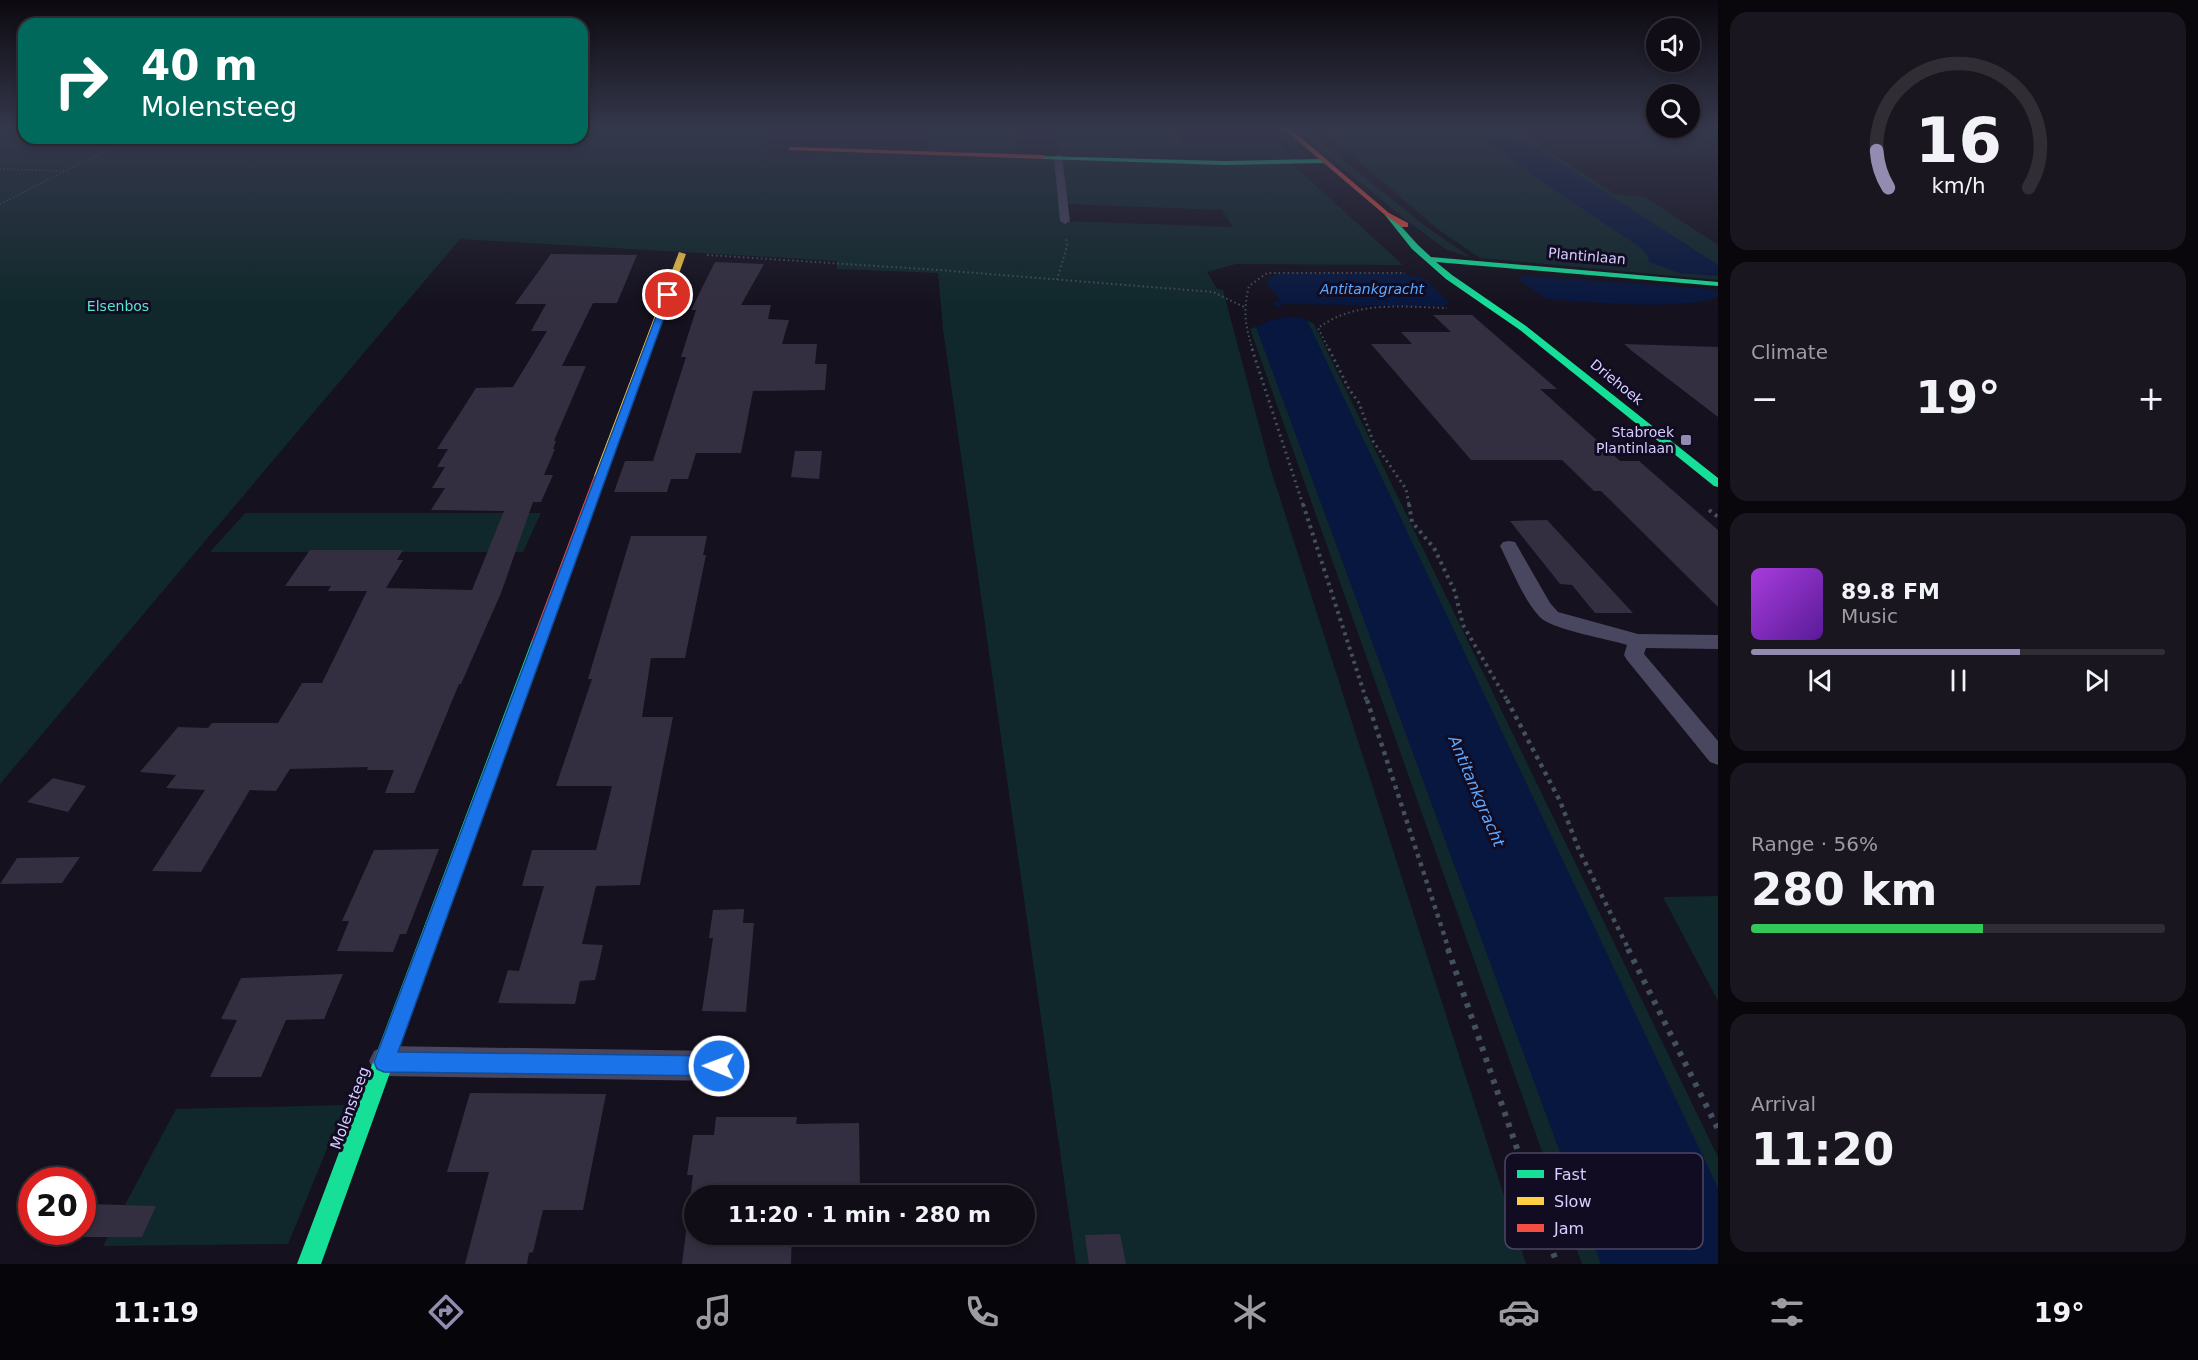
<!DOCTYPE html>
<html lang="en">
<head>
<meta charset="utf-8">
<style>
	body { margin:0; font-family:"DejaVu Sans",sans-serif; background:#19161f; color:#f1f3f6; height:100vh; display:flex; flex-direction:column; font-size:22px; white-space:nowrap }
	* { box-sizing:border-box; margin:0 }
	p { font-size:20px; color:#9c9ca1 }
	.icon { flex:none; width:33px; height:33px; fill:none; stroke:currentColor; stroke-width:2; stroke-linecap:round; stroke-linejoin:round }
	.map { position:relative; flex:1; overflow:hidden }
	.details { display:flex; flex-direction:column; gap:12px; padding:12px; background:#09070c; width:480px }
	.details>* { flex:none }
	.top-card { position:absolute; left:18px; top:18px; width:570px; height:126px; border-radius:18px; box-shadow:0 3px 9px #0003,0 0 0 2px #302d35; background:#00695c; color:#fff; overflow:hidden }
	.fabs { position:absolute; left:1646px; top:18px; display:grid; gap:12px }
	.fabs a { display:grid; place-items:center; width:54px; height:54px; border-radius:50%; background:#100d16; box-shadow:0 3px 9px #0003,0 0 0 2px #302d35; font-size:30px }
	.speed { position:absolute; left:18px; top:1167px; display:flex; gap:12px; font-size:30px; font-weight:700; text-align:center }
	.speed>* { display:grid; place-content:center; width:78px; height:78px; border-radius:50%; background:#100d16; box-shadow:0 3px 9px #0003,0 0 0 2px #302d35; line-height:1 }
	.speed .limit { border:9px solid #d22; background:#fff; color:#111 }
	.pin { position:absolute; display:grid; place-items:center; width:51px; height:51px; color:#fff; margin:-26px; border:3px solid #fff; border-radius:50%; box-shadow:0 2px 6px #0007 }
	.me { position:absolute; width:66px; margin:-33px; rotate:271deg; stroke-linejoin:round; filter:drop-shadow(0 0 4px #0008) }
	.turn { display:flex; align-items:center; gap:21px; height:126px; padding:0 24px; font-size:27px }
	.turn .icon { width:78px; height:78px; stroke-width:2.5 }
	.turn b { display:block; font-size:42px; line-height:51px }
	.big { font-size:45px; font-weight:700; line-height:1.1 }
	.details .widget { flex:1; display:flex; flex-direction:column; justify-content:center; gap:9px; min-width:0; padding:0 21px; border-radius:18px; background:#19161f }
	.details .dial { align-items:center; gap:0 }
	.dial svg { height:156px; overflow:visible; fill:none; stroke:#302d35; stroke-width:7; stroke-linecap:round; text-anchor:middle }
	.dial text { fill:#f1f3f6; stroke:none }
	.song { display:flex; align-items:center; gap:18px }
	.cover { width:72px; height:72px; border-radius:9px; background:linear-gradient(135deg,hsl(280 70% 55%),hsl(270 70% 35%)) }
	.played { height:6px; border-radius:3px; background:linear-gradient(90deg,#938cb0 65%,#302d35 65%) }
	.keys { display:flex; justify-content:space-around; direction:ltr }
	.heat { display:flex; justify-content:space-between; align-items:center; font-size:33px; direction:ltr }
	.charge { height:9px; border-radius:4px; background:linear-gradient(90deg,#34c759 56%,#302d35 0) }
	.trip { position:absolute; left:684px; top:1185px; width:351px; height:60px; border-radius:30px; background:#100d16; box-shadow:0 3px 9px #0003,0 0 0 2px #302d35; font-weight:700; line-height:60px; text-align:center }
	.menu { display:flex; height:96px; justify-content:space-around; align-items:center; background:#060509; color:#9c9ca1 }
	.menu .icon { width:42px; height:42px }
	.menu .active { color:#938cb0 }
	.menu b { font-size:27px; color:#f1f3f6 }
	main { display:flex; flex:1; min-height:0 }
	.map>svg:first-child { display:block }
</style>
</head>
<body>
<main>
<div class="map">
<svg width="1718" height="1264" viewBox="0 0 1718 1264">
	<rect width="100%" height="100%" fill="#15111e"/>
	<path fill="#10282b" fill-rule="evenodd" d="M0,130H24V138H582V130H770L765,146L770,147L768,152C781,158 801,156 815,152L1291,163L1403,265L1236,264L1207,272L1217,289L1223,290L1270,467L1526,1264H1076L943,329L938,273L837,269V261L460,239L0,784ZM1064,204L1222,210L1233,227L1065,221Z
		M931,130H1016V155L925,152Z
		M1056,130H1177L1181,143H1277L1297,160L1058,156Z
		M1297,130H1306L1425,226L1470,257L1447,250L1406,220Z
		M1322,130H1471L1486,134L1512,133L1507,130H1518L1614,194L1645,197L1718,245V280L1480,258L1439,230Z
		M1307,320L1314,324L1718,1157V1224L1303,323Z
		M1256,327L1263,330L1616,1264H1582L1250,329Z
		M245,513H541L523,552H210Z
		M1718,896V1001L1663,897Z
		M345,1105L288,1244L103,1246L176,1109Z"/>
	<path fill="#08173f" d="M1490,139L1528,142L1718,265V276L1680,273L1649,262L1648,256L1640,247L1546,185L1487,141Z
		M1277,274H1405L1425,279L1449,303L1443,306L1283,304L1280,307L1274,306V302L1280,300L1266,283L1269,278Z
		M1524,276L1709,289L1718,291V297C1677,311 1600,302 1555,300L1545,298L1521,281L1520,277Z
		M1285,317H1298L1307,320L1718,1188V1264H1601L1256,327L1271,320Z"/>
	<path fill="#332f40" d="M551,254L637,255L617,303H593L562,366H586L554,441H556L553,449H555L544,475H553L541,502H533L501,593L461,684H459L414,793H385L394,770H367L368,767L290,769L276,791L250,790L201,872L152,871L205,790L166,788L176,775L140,772L178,727L208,728L212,723H278L302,683H322L367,591H328L331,586H285L310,550H403L397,560H403L386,588L472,590L504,511L431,510L445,488H432L445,467H437L448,449H437L476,388L513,387L547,331H531L546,304H515Z
		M715,262L764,264L741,305H771L768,319L789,320L782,344H817L815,364H827L825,390L753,391L741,453H696L688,479H671L667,492H614L625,461H653L686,357H681L696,310H691Z
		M1433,315H1472L1557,389H1540L1620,461H1639L1718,530V607L1601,491H1594L1562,460H1471L1371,344H1412L1401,332H1451Z
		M1624,344L1718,347V417L1632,351Z
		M795,451H822L819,479L791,477Z
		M1547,520L1548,521L1633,613H1595L1572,585L1560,584L1510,521Z
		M631,536H707L703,555H706L685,658H651L642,717H673L640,885L596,886L582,944L603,945L595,980L580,981L575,1004L498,1003L508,970L519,971L544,886H522L532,850H596L612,786H556L592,679H588Z
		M53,778L86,786L68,812L27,802Z
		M439,849L406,934H400L393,952L337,951L349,921H342L374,850Z
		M80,857L62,883L0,884L17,858Z
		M744,909L743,923H754L746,1012L702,1011L713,938H709L713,910Z
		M343,974L324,1019L286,1020L261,1077H210L237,1020L221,1019L241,978Z
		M470,1093L606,1094L583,1210H543L533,1252L529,1253L527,1264H465L489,1172H447Z
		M716,1117H797L796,1124L859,1123L860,1187H795V1196H694V1234H792L791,1264H682L693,1175H687L693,1135H714Z
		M88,1204L156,1206L142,1237H69L72,1232H82V1214Z
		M1120,1234L1126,1264H1089L1085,1235Z"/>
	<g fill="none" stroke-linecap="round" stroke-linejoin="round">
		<path stroke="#43505f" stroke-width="1.5" stroke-dasharray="1.5 2" stroke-linecap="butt" d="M0,169L64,171
			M0,204L131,138"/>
		<path stroke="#43505f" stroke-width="2" stroke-dasharray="1.5 3" stroke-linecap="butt" d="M707,255L939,270L1213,292L1244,307
			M1057,280L1067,246L1066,237
			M1253,350C1245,327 1243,310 1249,286L1267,273H1405
			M1329,350L1318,328C1356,300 1402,307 1447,308"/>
		<path stroke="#43505f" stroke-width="3" stroke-dasharray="2 4" stroke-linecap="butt" d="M1252,349L1303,505
			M1329,349L1349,389L1359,403L1373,441L1406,489L1409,505"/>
		<path stroke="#43505f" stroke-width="4" stroke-dasharray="3 4.5" stroke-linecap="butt" d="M1303,504L1367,702
			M1409,504L1412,522L1434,548L1455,592L1463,625L1508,702
			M1709,510L1718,517"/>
		<path stroke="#43505f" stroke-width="4.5" stroke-dasharray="4 5" stroke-linecap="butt" d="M1367,700L1449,950
			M1507,700L1560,801L1579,850L1629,950"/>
		<path stroke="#43505f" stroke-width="6" stroke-dasharray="4.5 7" stroke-linecap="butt" d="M1448,949L1557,1264
			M1628,949L1718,1129"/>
		<path fill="#49465f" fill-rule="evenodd" d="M1058,154L1062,157L1070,221L1065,224L1060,221L1054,157Z
			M1509,541L1515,542L1550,603L1558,612L1638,634L1718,635V649L1646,648L1644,654L1718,741V765L1710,762L1627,660L1624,655L1627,645C1608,639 1556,630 1542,619C1525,604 1511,567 1500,546L1503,542Z
			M384,1046L719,1051L729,1056L734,1066L729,1076L719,1081L384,1076L374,1071L369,1061L374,1051Z"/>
		<path fill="#16e098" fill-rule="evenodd" d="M1041,156L1225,161L1323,159L1326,161L1323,163L1225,165L1043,159Z
			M1385,213H1389L1418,245L1431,257L1718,282V286L1436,262L1452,275L1526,326L1718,478V487L1714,486L1520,330L1446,279L1412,249L1385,215Z
			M539,635L546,640L321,1264H297L532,640Z"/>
		<path fill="#ffcf43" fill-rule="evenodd" d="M679,252L686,254L606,476L600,479L596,478L594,476Z"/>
		<path fill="#f24e42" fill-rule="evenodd" d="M1285,130H1292L1389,213L1408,223V227H1402L1385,215Z
			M790,147L1043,155L1046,157L1043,159L788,150Z
			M600,473L606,476L546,640L539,645L534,643L532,640L594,476Z"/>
	</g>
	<linearGradient id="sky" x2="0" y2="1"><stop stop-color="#0c0910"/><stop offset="0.42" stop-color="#35384c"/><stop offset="1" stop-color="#35384c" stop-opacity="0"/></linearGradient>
	<rect width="1718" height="307" fill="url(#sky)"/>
	<path fill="#1a73e8" stroke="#114b97" stroke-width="1.5" d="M665,293L672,295L398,1052L719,1056L726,1059L729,1066L726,1073L719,1076L384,1072L377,1069L374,1062Z"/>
	<rect fill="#938cb0" stroke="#120c23" stroke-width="2" x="1680" y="434" width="12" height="12" rx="3"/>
	<g text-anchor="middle" stroke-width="6" stroke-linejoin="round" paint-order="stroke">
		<g font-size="14" fill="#d7cfff" stroke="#120c23">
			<text transform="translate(1587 256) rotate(5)" y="5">Plantinlaan</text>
			<text transform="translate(1617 382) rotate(39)" y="5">Driehoek</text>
		</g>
		<g font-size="14" font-style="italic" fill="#5da9ff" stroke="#120c23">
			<text x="1372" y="294">Antitankgracht</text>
		</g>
		<g font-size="14" fill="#54e6cb" stroke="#120c23">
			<text x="118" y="311">Elsenbos</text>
		</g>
		<g font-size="14" fill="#d7cfff" stroke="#120c23" text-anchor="end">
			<text x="1674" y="437">Stabroek<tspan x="1674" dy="16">Plantinlaan</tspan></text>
		</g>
		<g font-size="15" fill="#d7cfff" stroke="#120c23">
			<text transform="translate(350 1108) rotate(-70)" y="5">Molensteeg</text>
		</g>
		<g font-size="16" font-style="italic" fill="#5da9ff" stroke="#120c23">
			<text transform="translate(1477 791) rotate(67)" y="6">Antitankgracht</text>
		</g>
	</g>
	<rect x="1505" y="1153" width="198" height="96" rx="9" fill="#120c23" stroke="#4d4665" stroke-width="1.5"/>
	<rect x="1517" y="1170" width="27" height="8" fill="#16e098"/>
	<rect x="1517" y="1197" width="27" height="8" fill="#ffcf43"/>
	<rect x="1517" y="1224" width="27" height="8" fill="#f24e42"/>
	<g font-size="16" fill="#d7cfff">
		<text x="1554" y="1180">Fast</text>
		<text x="1554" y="1207">Slow</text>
		<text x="1554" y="1234">Jam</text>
	</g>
</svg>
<div class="fabs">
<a><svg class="icon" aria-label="sound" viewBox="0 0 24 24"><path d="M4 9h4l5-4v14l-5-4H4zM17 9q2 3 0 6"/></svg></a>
<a><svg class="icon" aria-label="search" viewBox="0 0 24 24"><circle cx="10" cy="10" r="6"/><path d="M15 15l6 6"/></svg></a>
</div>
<div class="speed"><div class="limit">20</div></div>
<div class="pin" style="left:668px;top:295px;background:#d93025"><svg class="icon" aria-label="arrive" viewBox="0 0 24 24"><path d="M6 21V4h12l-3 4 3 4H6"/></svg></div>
<svg class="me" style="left:719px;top:1066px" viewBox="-20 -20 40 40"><circle r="17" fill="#1a73e8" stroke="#fff" stroke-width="3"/><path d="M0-11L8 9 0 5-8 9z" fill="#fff"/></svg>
<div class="trip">11:20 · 1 min · 280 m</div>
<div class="top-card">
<div class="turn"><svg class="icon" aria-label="right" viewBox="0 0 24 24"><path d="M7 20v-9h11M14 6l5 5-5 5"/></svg><div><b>40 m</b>Molensteeg</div></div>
</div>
</div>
<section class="details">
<div class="widget dial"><svg viewBox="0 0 100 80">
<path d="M14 69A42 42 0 1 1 86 69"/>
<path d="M14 69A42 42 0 0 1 8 50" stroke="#938cb0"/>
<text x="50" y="56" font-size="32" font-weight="700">16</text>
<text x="50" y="72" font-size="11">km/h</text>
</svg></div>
<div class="widget"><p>Climate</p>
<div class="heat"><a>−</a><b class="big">19°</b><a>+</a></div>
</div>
<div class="widget">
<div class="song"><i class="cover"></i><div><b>89.8 FM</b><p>Music</p></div></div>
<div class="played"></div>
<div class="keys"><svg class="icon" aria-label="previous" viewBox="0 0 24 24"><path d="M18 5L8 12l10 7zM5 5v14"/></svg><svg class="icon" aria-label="pause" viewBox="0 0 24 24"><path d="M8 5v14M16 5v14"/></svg><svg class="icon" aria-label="next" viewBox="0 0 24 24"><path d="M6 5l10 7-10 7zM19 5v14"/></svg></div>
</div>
<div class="widget"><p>Range · 56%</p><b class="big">280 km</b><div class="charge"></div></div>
<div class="widget"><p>Arrival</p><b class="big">11:20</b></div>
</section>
</main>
<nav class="menu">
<b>11:19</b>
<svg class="icon active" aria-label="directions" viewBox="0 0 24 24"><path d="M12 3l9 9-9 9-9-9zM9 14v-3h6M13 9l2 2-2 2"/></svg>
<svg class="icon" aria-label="music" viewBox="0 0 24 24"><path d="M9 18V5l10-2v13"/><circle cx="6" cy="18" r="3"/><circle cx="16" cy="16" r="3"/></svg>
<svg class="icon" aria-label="phone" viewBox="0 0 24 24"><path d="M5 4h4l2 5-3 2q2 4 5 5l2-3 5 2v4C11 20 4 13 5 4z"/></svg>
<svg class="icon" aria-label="climate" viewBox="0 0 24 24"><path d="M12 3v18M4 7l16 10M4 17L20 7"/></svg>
<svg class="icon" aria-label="car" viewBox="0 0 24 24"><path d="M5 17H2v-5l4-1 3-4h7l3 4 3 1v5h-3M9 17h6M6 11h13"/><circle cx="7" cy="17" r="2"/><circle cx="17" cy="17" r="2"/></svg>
<svg class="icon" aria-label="filters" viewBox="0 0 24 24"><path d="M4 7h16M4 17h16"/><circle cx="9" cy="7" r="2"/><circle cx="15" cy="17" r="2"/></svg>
<b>19°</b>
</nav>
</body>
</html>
